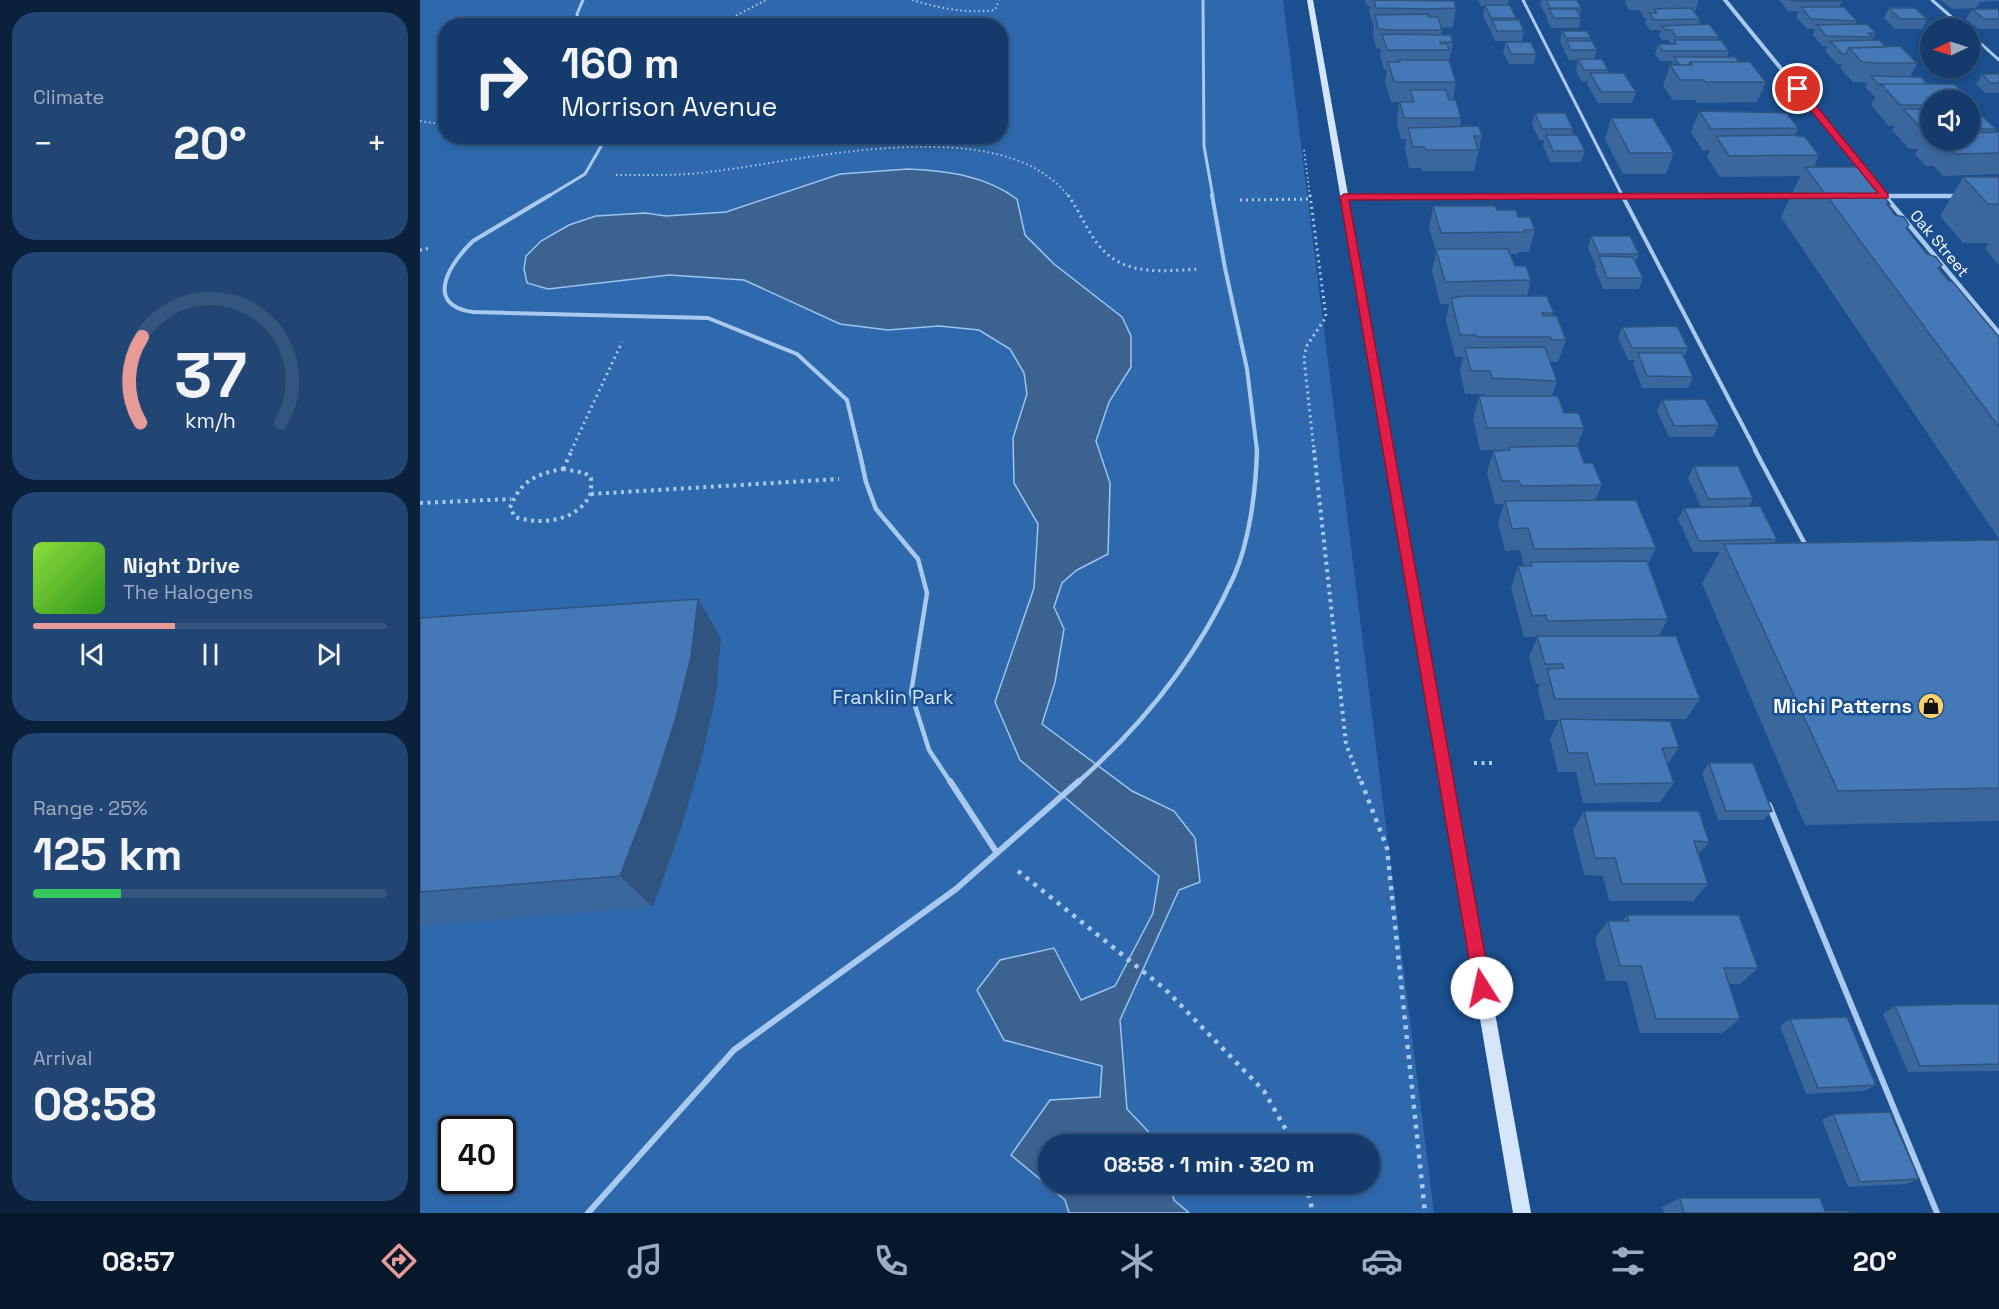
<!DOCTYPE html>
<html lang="en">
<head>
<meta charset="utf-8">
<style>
	body { margin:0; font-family:"Space Grotesk",sans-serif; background:#214673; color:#f1f3f6; height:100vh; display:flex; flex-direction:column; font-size:22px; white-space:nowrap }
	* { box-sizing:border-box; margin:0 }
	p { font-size:20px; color:#9dadc1 }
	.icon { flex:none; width:33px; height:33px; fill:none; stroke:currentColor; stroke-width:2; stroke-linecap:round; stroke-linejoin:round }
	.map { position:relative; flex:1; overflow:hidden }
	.details { display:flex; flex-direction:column; gap:12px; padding:12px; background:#0b203b; width:420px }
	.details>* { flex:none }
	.hud { position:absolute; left:18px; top:18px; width:570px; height:126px; border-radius:24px; box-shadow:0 3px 9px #0003,0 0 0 2px #33557e; background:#143b6b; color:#f1f3f6; overflow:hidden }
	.needle { width:39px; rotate:266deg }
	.controls { position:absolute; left:1500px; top:18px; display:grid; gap:12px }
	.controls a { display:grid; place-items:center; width:60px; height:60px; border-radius:50%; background:#143b6b; box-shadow:0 3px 9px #0003,0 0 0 2px #33557e; font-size:30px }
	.speed { position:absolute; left:18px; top:1116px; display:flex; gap:12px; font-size:30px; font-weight:700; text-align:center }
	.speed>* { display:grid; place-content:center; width:78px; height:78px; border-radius:50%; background:#143b6b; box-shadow:0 3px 9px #0003,0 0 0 2px #33557e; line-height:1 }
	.speed .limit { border:3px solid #111; border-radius:9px; background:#fff; color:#111 }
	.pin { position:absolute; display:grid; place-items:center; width:51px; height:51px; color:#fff; margin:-26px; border:3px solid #fff; border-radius:50%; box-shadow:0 2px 6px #0007 }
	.me { position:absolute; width:66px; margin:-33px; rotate:350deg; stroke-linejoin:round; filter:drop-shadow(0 0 4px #0008) }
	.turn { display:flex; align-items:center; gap:21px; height:126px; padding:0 24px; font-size:27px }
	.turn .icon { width:78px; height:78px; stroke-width:2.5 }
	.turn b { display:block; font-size:42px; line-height:51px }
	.big { font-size:45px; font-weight:800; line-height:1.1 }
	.details .card { flex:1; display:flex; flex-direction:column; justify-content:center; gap:9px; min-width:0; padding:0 21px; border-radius:24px; background:#214673 }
	.details .dial { align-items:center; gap:0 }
	.dial svg { height:156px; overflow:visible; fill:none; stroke:#33557e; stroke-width:7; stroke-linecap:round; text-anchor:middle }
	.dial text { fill:#f1f3f6; stroke:none }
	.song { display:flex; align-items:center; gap:18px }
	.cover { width:72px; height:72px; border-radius:9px; background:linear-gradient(135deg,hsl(90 70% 55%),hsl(110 70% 35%)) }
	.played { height:6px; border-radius:3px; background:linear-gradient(90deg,#e69b98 40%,#33557e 40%) }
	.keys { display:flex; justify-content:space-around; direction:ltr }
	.heat { display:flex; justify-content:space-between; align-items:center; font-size:33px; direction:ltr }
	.charge { height:9px; border-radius:4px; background:linear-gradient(90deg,#34c759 25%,#33557e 0) }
	.trip { position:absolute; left:618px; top:1134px; width:342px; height:60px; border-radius:30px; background:#143b6b; box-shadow:0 3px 9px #0003,0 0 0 2px #33557e; font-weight:800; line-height:60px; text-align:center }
	.dock { display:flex; height:96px; justify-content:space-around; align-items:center; background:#08182b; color:#9dadc1 }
	.dock .icon { width:42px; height:42px }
	.dock .selected { color:#e69b98 }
	.dock b { font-size:27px; color:#f1f3f6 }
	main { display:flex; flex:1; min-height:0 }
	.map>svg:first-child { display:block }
</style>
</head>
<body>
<main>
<section class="details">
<div class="card"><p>Climate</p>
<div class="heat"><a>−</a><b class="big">20°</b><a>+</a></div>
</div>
<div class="card dial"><svg viewBox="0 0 100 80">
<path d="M14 69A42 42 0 1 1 86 69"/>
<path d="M14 69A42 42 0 0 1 15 25" stroke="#e69b98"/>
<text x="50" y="56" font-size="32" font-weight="700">37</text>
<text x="50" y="72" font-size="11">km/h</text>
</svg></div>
<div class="card">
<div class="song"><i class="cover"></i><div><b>Night Drive</b><p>The Halogens</p></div></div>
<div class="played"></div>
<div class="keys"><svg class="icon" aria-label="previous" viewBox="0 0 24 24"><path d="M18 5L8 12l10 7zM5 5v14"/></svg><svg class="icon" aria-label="pause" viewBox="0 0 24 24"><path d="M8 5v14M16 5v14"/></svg><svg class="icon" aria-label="next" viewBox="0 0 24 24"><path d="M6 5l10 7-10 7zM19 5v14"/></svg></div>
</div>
<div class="card"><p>Range · 25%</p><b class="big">125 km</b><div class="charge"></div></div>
<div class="card"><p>Arrival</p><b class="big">08:58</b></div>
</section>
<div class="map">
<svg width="1579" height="1213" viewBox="0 0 1579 1213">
	<rect width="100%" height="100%" fill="#1b4f8f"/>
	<path fill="#2e69ad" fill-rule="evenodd" d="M0,0H863L1014,1213H0ZM26,26H580V136H26ZM32,1130H82V1180H32ZM628,1144H950V1184H628Z"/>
	<path fill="#3c6290" stroke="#9cc4f0" stroke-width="1.5" d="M488,169C527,171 564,175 597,199L605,235L634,264L702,317L711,336V367L689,402L676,441L690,483L688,554L657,570L642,583L634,607L644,629L635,682L622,724L712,791L754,811L775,838L780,882L759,890L700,1020L707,1109L740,1144H628V1184H750L754,1200L769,1213H649L645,1200L591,1155L630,1100L680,1097L682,1066L584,1040L557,990L580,960L634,948L661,1000L695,986L733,913L739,876L600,760L575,702L614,588L618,524L594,483L593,438L607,394L604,373L590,349L559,330L519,326L468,330L420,324L324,280L249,275L128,289L107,283L104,269L106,256L121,241L149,225L176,216L225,213L246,216L306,212L420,174Z"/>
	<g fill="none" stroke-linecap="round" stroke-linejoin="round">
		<path stroke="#a9c9ee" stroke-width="2" stroke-dasharray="1.5 3" stroke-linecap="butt" d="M492,0C519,8 546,14 575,10L579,0
			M296,26L346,0
			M0,121L26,125
			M884,150L890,197
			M196,175C229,175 263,176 296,171C388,160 583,110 649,197"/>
		<path stroke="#a9c9ee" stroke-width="3" stroke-dasharray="2 4" stroke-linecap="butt" d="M648,195C659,211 666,228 677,243C702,277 742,271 779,269
			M890,195L906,317L886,347L884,358L894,451
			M820,200L891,199
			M0,250L11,248
			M151,451L202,342"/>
		<path stroke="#a9c9ee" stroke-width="4" stroke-dasharray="3 4.5" stroke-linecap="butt" d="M894,450L926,744L941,783
			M143,469L165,473L171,478C171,484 172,492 169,497C155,522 119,525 95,517L90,508C100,481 116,474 143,469Z
			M143,469L152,450
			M171,494L419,479
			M0,503L91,499
			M1054,763H1074"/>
		<path stroke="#a9c9ee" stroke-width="4.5" stroke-dasharray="4 6" stroke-linecap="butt" d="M941,781L967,848L1005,1213
			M598,871L745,989L844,1091L874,1144
			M886,1184L893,1213"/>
		<path stroke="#a9c9ee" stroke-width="3" d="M783,0L784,146L793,197
			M1103,0L1203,197
			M1512,0L1544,28
			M159,26L157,14L163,0
			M1550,34L1579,60
			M127,197L165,174L187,136"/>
		<path stroke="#a9c9ee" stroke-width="4" d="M130,195L53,241C31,262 2,305 53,312L288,318L377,354L427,400L439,451
			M792,195L805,268L827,369L837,451
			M1202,195L1336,451"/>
		<path stroke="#a9c9ee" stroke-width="4.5" d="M439,450L446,482L456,509L498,559L507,593L491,693L509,750L531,783
			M1335,450L1386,546
			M657,783C723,725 778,656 814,576C830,540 836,488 837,450"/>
		<path stroke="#a9c9ee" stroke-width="6" d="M530,781L577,853
			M1349,805L1517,1213
			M168,1213L314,1050L536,889L659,781"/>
		<path stroke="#a9c9ee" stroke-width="4" d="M1305,0L1457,186
			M1456,196H1539
			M1147,197L1377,196"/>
		<path stroke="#a9c9ee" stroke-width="4.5" d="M1456,196H1539
			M1465,196L1579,333
			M924,197L1377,196"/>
		<path fill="#d6e6fa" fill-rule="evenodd" d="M887,0H893L1111,1213H1093Z"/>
	</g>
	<path fill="#3a679d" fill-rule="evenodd" d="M945,0H1009L1008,1L1036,8L1033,27L1021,28L1022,30L1021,35L1033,42L1029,62L1036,82L1033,100L1041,118L1040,126L1062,136L1054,171H1002L1001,168H989L985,149L986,139H981L977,123L979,102H971L965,82L967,70H964L960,54L961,49L956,48L953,34L954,27L949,12L950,6H947Z
		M1058,0H1089L1088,5L1096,18V20L1104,31L1102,41H1075L1070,30L1071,28H1069L1063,15L1065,6H1061Z
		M1121,0H1157L1161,8L1160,15L1161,18L1159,28H1131L1126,19L1127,17L1120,4Z
		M1206,0H1279L1275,12L1280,19L1278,24L1299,37L1297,40L1309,51L1307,57L1319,62L1346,82L1337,102L1277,103L1276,100H1253L1243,86L1250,65L1253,61H1240L1235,54L1238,44H1251L1248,40H1242L1239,36L1241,30H1230L1225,23L1227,18H1224L1219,10H1209L1205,3Z
		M1360,0H1420L1422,1L1419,7H1424L1437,21L1435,25L1447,24L1456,33L1452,40H1459L1466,47L1480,46L1497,63L1490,77H1501L1507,84H1534L1556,104L1554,108L1576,129L1574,132H1579V174L1523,176L1514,166H1506L1495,154L1498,149H1489L1472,130L1475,126H1469L1451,105L1455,97L1445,87L1447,83L1433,82L1420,68L1422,64H1417L1405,51L1408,46H1402L1393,35L1395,29H1387L1376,17L1379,11H1368L1360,1ZM1510,100H1550V140H1510Z
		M1521,0H1579V1L1560,2L1556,8L1532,9Z
		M1469,8L1507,19L1502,29H1475L1464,18Z
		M1552,9L1579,11V29H1558L1546,19Z
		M1142,31L1171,38L1170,41L1177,50L1174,59L1188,70L1187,73L1216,92L1212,103H1178L1167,84L1168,81H1161L1156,70L1158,60H1149L1144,51L1145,48H1143L1140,41Z
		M1550,36L1563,48L1557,58L1550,59Z
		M1086,42L1116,54L1114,64H1089L1083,52Z
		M1562,74H1579V93H1565L1556,84Z
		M1279,111L1378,128L1375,136L1399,155L1394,167L1449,179L1464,189L1461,194L1470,204L1469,207L1475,215L1489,225L1487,229L1519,269L1579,337V539L1361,217L1380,176L1300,177L1287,157L1290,150L1283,151L1271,132Z
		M1115,113L1153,129L1152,135L1165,151L1161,162H1130L1123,146L1124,140H1119L1112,124Z
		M1191,118L1254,153L1246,174H1203L1185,139Z
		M1543,177H1579V265L1565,249L1569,243H1543L1520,216Z
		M1013,206L1077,210L1098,217L1115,230L1109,252H1099L1098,254H1090L1095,266L1111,280L1107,296L1134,313L1133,316L1146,340L1138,362H1130L1137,381L1132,396L1144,413L1164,428L1157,446L1164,463L1182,485L1175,500L1236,548L1228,563L1248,619L1239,636L1280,699L1266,719H1167L1259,747L1248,764L1254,783L1240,802L1163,803L1156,772H1138L1130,739L1139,720H1125L1118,689L1120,684H1116L1109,657L1117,637H1104L1091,588L1098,566H1104L1100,550L1085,551L1078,523L1084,504H1075L1067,473L1073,451L1085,450H1060L1053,419L1059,396H1065V394H1045L1040,371L1043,357H1035L1026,320L1029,304H1020L1012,271L1016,251L1009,228Z
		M1171,236L1219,254L1216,262L1223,278L1219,289H1183L1175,268L1176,266L1168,248Z
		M1202,327L1268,348L1264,357L1273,377L1268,388H1222L1213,364L1215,360H1208L1198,338Z
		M1242,400L1299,425L1293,437H1249L1237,411Z
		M1274,466L1333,498L1329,506L1357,539L1354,543L1579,540V821L1385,825L1282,583L1300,552H1273L1258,519L1264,508L1281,507L1268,478Z
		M0,618L301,638L296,694L282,757L261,828L233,907L0,926Z
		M1289,763L1352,811L1343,820H1298L1282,773Z
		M1164,811L1289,842L1279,854L1288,884L1273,901H1189L1183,876L1164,875L1153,830Z
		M1207,915L1338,968L1320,984H1309L1320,1019L1302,1033H1220L1207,981H1186L1175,938L1188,921H1202Z
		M1579,1004V1071L1488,1072L1463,1014L1475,1006Z
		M1370,1019L1456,1085L1444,1091L1386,1094L1360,1026Z
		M1413,1114L1499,1179L1486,1184L1428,1187L1402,1120Z
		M1260,1198L1405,1211L1429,1213H1244L1242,1207Z"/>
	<path fill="#305480" d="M278,599L301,638L296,694L282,757L261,828L233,907L200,876Z"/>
	<path fill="#4478b7" stroke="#305480" stroke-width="1.5" d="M954,0L1034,1L1036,8L1007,9L956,8Z
		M1126,0H1157L1161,8H1130Z
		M1371,0H1420L1422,1H1372Z
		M1065,5H1090L1096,18H1071Z
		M1381,7H1424L1437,21L1391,19Z
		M1271,8L1280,19L1234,20L1229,13H1237L1234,9Z
		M1469,8H1495L1507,19H1480Z
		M1129,9H1156L1161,18H1134Z
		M1552,9H1577L1579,11V19H1564Z
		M1008,14L1009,17H1018L1022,30H970L958,29L955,15Z
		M1072,20H1099L1104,31H1077Z
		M1289,24L1299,37H1256L1252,30H1245L1242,26Z
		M1447,24L1456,33H1448L1452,37L1406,36L1397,25Z
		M1142,31H1167L1171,38H1146Z
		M962,34L1031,35L1033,42H1020L1021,44H1027L1029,50H967Z
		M1550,36L1563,48H1550Z
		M1254,40H1301L1309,51H1243L1238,44H1256Z
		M1459,40L1466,47L1429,48L1426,54H1422L1410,41Z
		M1147,41H1172L1177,50H1151Z
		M1086,42H1111L1116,54H1091Z
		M1480,46L1497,63H1453L1442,62L1429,48Z
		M1254,57H1315L1319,62H1270L1269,65H1252L1251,64H1259Z
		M1158,59H1182L1188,70H1164Z
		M979,60H1029L1036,82H974L968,62H980Z
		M1270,62H1330L1346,82H1285L1284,80H1260L1250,65H1272Z
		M1170,73H1204L1216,92H1181Z
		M1562,74H1579V83H1571Z
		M1451,76L1501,77L1507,84H1461L1460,86Z
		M1461,84H1534L1556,104H1550V100H1510V105H1480Z
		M990,90H1026L1029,100H1036L1041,118H984L980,102H994Z
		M1550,108H1554L1576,129H1550Z
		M1483,109H1510V128H1501Z
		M1279,111L1367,113L1378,128L1291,129Z
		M1115,113H1145L1153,129H1122Z
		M1191,118H1233L1254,153H1210Z
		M1059,126L1062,136H1054L1058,150H1006L1004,147H993L988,128Z
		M1579,132V153L1535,154L1526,145H1518L1512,140H1550V133Z
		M1126,135H1157L1165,151H1133Z
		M1372,135L1385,137L1399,155L1309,156L1296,136Z
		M1385,167H1440L1449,179L1457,181L1464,189L1460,192L1470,204H1467L1475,215L1484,217L1489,225L1486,228L1507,254L1516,257L1522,265L1518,268L1529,281H1532L1579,337V427Z
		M1543,177H1579V204H1568Z
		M1013,206H1075L1077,210H1096L1098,217H1110L1115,230H1104V232L1021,233Z
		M1171,236H1210L1219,254H1179Z
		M1016,249H1088L1095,266H1106L1111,280L1025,282Z
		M1179,256L1213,257L1223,278H1187Z
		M1045,296H1127L1134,313H1122L1123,316H1137L1146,340H1132L1130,337H1056V335H1040L1031,298Z
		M1257,326L1268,348H1212L1202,327Z
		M1125,347L1137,381L1072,378L1070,371H1051L1045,348Z
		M1218,353H1262L1273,377L1227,376Z
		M1059,396H1138L1144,413H1159L1164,428H1067Z
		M1285,399L1299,425L1254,426L1242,400Z
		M1158,446L1164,463H1173L1182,485L1101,486L1099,481H1082L1073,451L1090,450L1089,447Z
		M1274,466H1318L1333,498L1288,499Z
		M1216,500L1236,548L1114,549L1108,528L1092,529L1085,501Z
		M1340,506L1357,539L1279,541L1264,508Z
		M1579,540V788L1418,791L1304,544Z
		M1227,561L1248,619L1127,621L1126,615L1112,616L1098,566H1112L1110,562Z
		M278,599L271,657L255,721L231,795L200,876L0,892V618Z
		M1117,636H1256L1280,699H1135L1127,669L1144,668L1142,664H1125Z
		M1140,719L1250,721L1259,747L1242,748L1254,783L1175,784L1167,753H1148Z
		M1289,763H1333L1352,811H1306Z
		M1164,811H1279L1289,842L1274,841L1288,884H1202L1195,858H1175Z
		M1207,915H1319L1338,968H1304L1320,1019H1236L1221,966H1200L1188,921H1209Z
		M1545,1004H1579V1064L1500,1066L1475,1006Z
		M1427,1017L1456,1085L1398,1088L1370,1019Z
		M1470,1112L1499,1179L1440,1182L1413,1114Z
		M1260,1198H1400L1405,1211H1429V1213H1264Z"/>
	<path fill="#e11d48" stroke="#92132f" stroke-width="1.5" d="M1375,87H1381L1468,194V198L929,200L1071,988L1069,994L1062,997L1056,994L1054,988L920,197L924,194L1458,193L1375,91Z"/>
	<defs>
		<g id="shop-disc" transform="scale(1.35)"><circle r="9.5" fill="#ffd166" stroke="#1b4f8f"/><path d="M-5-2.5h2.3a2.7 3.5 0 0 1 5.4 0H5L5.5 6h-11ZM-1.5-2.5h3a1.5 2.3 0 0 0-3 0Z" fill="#111"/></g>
	</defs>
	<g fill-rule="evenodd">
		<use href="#shop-disc" x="1511" y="706"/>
	</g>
	<g text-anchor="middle" stroke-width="5" stroke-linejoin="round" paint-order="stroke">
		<g font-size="16" fill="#fff" stroke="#1b4f8f">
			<text transform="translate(1520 243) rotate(50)" y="6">Oak Street</text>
		</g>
		<g font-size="20" fill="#cfe3fa" stroke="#1b4f8f">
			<text x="473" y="704">Franklin Park</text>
		</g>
		<g font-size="20" font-weight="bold" fill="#fff" stroke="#1b4f8f" text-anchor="end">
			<text x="1492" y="713">Michi Patterns</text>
		</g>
	</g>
</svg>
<div class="controls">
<a><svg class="needle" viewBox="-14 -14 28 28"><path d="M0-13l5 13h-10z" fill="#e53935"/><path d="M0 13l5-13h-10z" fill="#9dadc1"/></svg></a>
<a><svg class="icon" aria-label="sound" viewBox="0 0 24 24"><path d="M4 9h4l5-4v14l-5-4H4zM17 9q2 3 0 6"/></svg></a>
</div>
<div class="speed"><div class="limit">40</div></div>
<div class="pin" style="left:1378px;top:89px;background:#d93025"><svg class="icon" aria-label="arrive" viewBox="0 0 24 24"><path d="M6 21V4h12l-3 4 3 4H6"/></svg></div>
<svg class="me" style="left:1062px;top:988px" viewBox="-20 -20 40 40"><circle r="19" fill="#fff"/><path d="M0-13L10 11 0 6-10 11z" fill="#e11d48"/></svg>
<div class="trip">08:58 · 1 min · 320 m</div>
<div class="hud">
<div class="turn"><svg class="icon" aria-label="right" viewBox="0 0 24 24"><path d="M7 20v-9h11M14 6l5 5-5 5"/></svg><div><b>160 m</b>Morrison Avenue</div></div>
</div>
</div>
</main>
<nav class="dock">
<b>08:57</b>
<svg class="icon selected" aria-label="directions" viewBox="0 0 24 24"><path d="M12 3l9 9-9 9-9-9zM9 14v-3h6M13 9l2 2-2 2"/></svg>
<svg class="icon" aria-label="music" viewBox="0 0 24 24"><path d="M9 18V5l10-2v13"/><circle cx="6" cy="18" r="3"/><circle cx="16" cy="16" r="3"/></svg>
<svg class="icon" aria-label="phone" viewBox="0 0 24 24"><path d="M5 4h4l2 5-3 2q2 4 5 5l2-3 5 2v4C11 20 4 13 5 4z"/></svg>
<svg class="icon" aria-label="climate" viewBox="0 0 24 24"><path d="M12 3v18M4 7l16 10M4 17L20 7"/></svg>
<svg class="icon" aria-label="car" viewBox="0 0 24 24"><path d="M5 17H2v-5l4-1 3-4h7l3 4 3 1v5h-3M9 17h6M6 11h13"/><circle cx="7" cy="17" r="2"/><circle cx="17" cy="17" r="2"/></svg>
<svg class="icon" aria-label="filters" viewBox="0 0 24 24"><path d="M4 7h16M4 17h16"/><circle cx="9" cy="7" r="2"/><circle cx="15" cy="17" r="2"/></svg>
<b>20°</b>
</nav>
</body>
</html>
